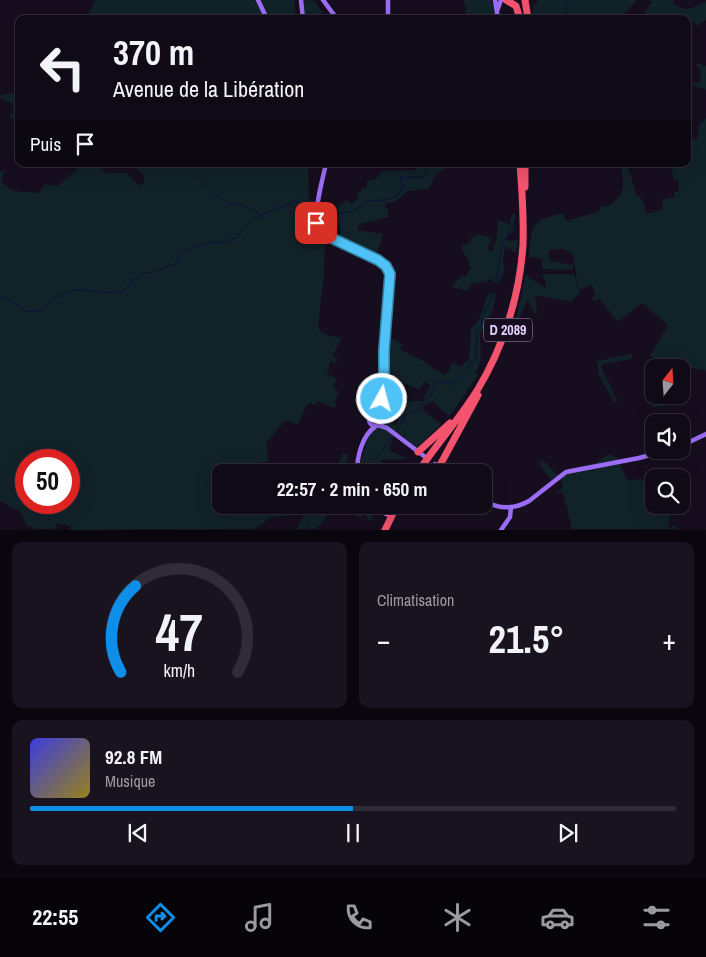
<!DOCTYPE html>
<html lang="fr">
<head>
<meta charset="utf-8">
<style>
	body { margin:0; font-family:"Archivo Narrow",sans-serif; background:#191320; color:#f1f3f6; height:100vh; display:flex; flex-direction:column; font-size:19px; white-space:nowrap }
	* { box-sizing:border-box; margin:0 }
	p { font-size:16px; color:#9c9aa1 }
	.icon { flex:none; width:28px; height:28px; fill:none; stroke:currentColor; stroke-width:2; stroke-linecap:round; stroke-linejoin:round }
	.map { position:relative; height:530px; overflow:hidden }
	.side { display:flex; flex-direction:column; gap:12px; padding:12px; background:#09060d; flex:1 }
	.side>* { flex:none }
	.banner { position:absolute; left:15px; top:15px; width:676px; height:152px; border-radius:10px; box-shadow:0 5px 20px #0002,0 0 0 1px #302b36; background:#100a17; color:#f1f3f6; overflow:hidden }
	.needle { width:32px; rotate:17deg }
	.buttons { position:absolute; left:645px; top:359px; display:grid; gap:10px }
	.buttons a { display:grid; place-items:center; width:45px; height:45px; border-radius:10px; background:#100a17; box-shadow:0 5px 20px #0002,0 0 0 1px #302b36; font-size:25px }
	.speed { position:absolute; left:15px; top:449px; display:flex; gap:10px; font-size:25px; font-weight:700; text-align:center }
	.speed>* { display:grid; place-content:center; width:65px; height:65px; border-radius:50%; background:#100a17; box-shadow:0 5px 20px #0002,0 0 0 1px #302b36; line-height:1 }
	.speed .limit { border:8px solid #d22; background:#fff; color:#111 }
	.pin { position:absolute; display:grid; place-items:center; width:42px; height:42px; color:#fff; margin:-21px; border-radius:10px; box-shadow:0 2px 8px #0006 }
	.me { position:absolute; width:55px; margin:-28px; rotate:7deg; stroke-linejoin:round; filter:drop-shadow(0 0 4px #0008) }
	.turn { display:flex; align-items:center; gap:18px; height:105px; padding:0 15px; font-size:22px }
	.turn .icon { width:65px; height:65px; stroke-width:2.5 }
	.turn b { display:block; font-size:35px; line-height:42px }
	.then { display:flex; align-items:center; height:48px; padding:0 15px; background:#0003; gap:10px; font-size:19px }
	.big { font-size:38px; font-weight:800; line-height:1.1 }
	.side .card { flex:1; display:flex; flex-direction:column; justify-content:center; gap:8px; min-width:0; padding:0 18px; border-radius:10px; background:#191320 }
	.side .dial { align-items:center; gap:0 }
	.dial svg { height:130px; overflow:visible; fill:none; stroke:#302b36; stroke-width:7; stroke-linecap:round; text-anchor:middle }
	.dial text { fill:#f1f3f6; stroke:none }
	.song { display:flex; align-items:center; gap:15px }
	.cover { width:60px; height:60px; border-radius:8px; background:linear-gradient(135deg,hsl(240 70% 55%),hsl(50 70% 35%)) }
	.played { height:5px; border-radius:2px; background:linear-gradient(90deg,#0f8ee8 50%,#302b36 50%) }
	.keys { display:flex; justify-content:space-around; direction:ltr }
	.heat { display:flex; justify-content:space-between; align-items:center; font-size:28px; direction:ltr }
	.side .tiles { flex:1; display:grid; gap:12px; grid-template-columns:1fr 1fr }
	.card:last-child { grid-column:span 2 }
	.trip { position:absolute; left:212px; top:464px; width:280px; height:50px; border-radius:10px; background:#100a17; box-shadow:0 5px 20px #0002,0 0 0 1px #302b36; font-weight:800; line-height:50px; text-align:center }
	.tab-bar { display:flex; height:80px; justify-content:space-around; align-items:center; background:#060409; color:#9c9aa1 }
	.tab-bar .icon { width:35px; height:35px }
	.tab-bar .current { color:#0f8ee8 }
	.tab-bar b { font-size:22px; color:#f1f3f6 }
	.map>svg:first-child { display:block }
</style>
</head>
<body>
<div class="map">
<svg width="706" height="530" viewBox="0 0 706 530">
	<rect width="100%" height="100%" fill="#160e1f"/>
	<path fill="#122229" fill-rule="evenodd" d="M95,0H294L296,19H86Z
		M301,0L315,1L323,13L311,17V19H303Z
		M464,0H492V4H495L497,19H464L466,9Z
		M539,0H637L619,19H532L533,6Z
		M649,0H673L674,4C684,13 695,7 706,2V20L697,26L693,21L688,26V19H640L652,2Z
		M697,63L706,66V90L688,84V81L696,83L701,81L700,69L697,67Z
		M13,93L19,94V120L8,118L14,111L12,104L0,97V95Z
		M706,118V371L691,368L688,379L689,387L684,391L681,402L652,408V397L661,395H681V391L684,390L681,368L672,367L668,362L650,356L668,325L642,303L618,322L599,298L595,301L591,298L596,296L592,285L582,289L578,287L573,255L564,249L549,250L550,261L573,265V270L542,269V259L529,257C531,224 531,221 563,213L566,221L601,211L600,207C605,206 612,205 615,201C626,192 624,174 619,164H625L630,172L636,195L639,196L644,204L646,214L662,210L663,199L674,198L675,191L679,192L678,180H674L670,164H688V137L697,140L700,122L702,123Z
		M84,164H96L106,173H127L139,186L145,181L143,174L130,164H308L309,199L335,209L347,200L351,204L359,198L356,191L361,192V189L366,188L367,181L376,179L383,170C388,172 410,170 417,170V164H450L435,176L429,189L408,191L396,201L385,204V207L388,210V217L359,224L358,230L383,234L376,256L341,239L340,226L320,219L325,242L324,274L318,326C321,336 332,336 341,338L333,356L338,359L336,363L330,361L327,374L337,379L333,387L339,392L335,401L336,407H330L318,401L315,405L311,403L307,405L297,425L289,421H285L266,443L269,461L256,463L253,470L270,472H221V505H333L322,523L314,529H296L305,514L298,506L285,516L272,517L254,529L70,530V526L56,523L55,529H36L26,525L21,512L0,501V172L5,169L1,181L13,191L39,193L45,184L57,186ZM26,460H69V502H26Z
		M512,214H516L514,230L506,239L507,241L518,240L516,252L507,248L506,245L505,246L503,261L505,271L498,283L493,282L490,278L486,282L471,284L467,291L452,287L458,279L463,275L465,277L471,268L468,264L470,261L462,251V246L470,242L471,238L478,234L490,237L492,240L487,248L492,252L497,237L498,220L507,223L509,226Z
		M526,274L530,278L545,288L546,282L542,274H574L576,282L581,291L571,302L535,295L537,313L535,314L527,300L511,339L509,338L517,315Z
		M489,292L496,294L492,312L480,334L481,357L477,371L474,372L478,375L454,410L449,416L432,401L424,406L423,410L441,424L417,448L399,433L393,438L389,450L408,459L382,460L374,470V472H335L343,453L349,455L343,472L351,471L359,467L369,435L375,428L380,427L389,422L396,425L403,410L392,404L395,397L407,401H422L431,385L424,382L419,390L382,373V355L387,336L403,345L400,349L420,359L444,375L450,370L452,362L460,367L469,359L471,329L478,321Z
		M630,353L633,356L631,359L603,364L601,367L618,402H614L599,375L597,361L627,355Z
		M608,454L618,458L627,480L641,479V481L654,482V505H672L668,526L671,528L672,525L678,528L677,529H572L563,492L554,494L562,489L563,484L557,476L551,480L539,464L543,460L557,475L568,469L596,463Z
		M342,505H367L374,521C367,521 366,517 364,511H362V517H358L353,506L344,509Z"/>
	<g fill="none" stroke-linecap="round" stroke-linejoin="round">
		<path stroke="#0c0f3a" stroke-width="1" d="M563,19L566,13L565,4L572,0
			M186,164C200,178 211,195 230,204C233,205 234,203 237,204C245,206 257,210 262,216
			M535,199L542,183L543,164
			M319,209C329,216 346,215 356,209C359,207 362,204 365,202C375,198 388,204 399,194C405,188 400,184 401,177H423L426,175L428,164
			M495,287L502,245L514,225L516,214
			M0,295L14,302L24,310L29,312L41,310C51,300 65,289 81,290C96,291 109,295 124,291L132,281L143,274L163,269L169,265H174L185,250L195,246H201L210,242L219,243L236,238L252,220L277,208L282,207L295,201L315,208
			M396,432L406,415L416,411L422,406L423,401L433,393L435,384L447,382L449,385C462,380 465,366 476,358L477,331L482,325V317L491,300L493,291
			M362,472L379,455L393,435
			M306,530L313,513L323,505"/>
		<path stroke="#9b6df5" stroke-width="4.5" d="M258,0L267,19
			M301,0L303,19
			M323,0L337,19
			M495,0L498,19
			M497,11L501,0
			M388,19V0
			M326,164C323,177 312,217 318,228C323,237 367,255 379,260L386,266L390,274L384,350V388L379,406L375,414
			M369 420a6 6 0 1 1 12 0a6 6 0 1 1-12 0Z
			M378,425L387,428L424,456
			M681,446L706,434
			M435,464L447,472
			M357,472C357,457 362,435 376,426
			M484,500C498,510 515,509 529,501L566,472L639,458L668,450
			M501,530L510,517L511,507"/>
		<path stroke="#eb5ef4" stroke-width="5.5" d="M376,509L390,515L391,519"/>
		<path stroke="#f4536d" stroke-width="7" d="M506,0L516,6L520,19
			M525,0L528,19
			M525,164V187
			M418,452L450,423
			M439,467L478,395
			M418,472C437,444 460,418 478,389C504,346 520,294 523,244C524,217 522,190 520,164
			M385,530L397,505"/>
	</g>
	<g fill="none" stroke-linecap="round" stroke-linejoin="round">
		<g stroke="#337fa1" stroke-width="12">
			<path id="route" d="M316,223L321,233L378,260L386,266L390,274L384,350V388L382,399"/>
		</g>
		<use href="#route" stroke="#4fc3f7" stroke-width="9"/>
	</g>
	<g text-anchor="middle" stroke-width="4" stroke-linejoin="round" paint-order="stroke">
		<rect fill="#160e1f" stroke="#a695ba" stroke-width="1" x="484" y="318.5" width="48" height="23" rx="4"/>
		<g font-size="14" font-weight="bold" fill="#e3cffc">
			<text x="508" y="335">D 2089</text>
		</g>
	</g>
</svg>
<div class="buttons">
<a><svg class="needle" viewBox="-14 -14 28 28"><path d="M0-13l5 13h-10z" fill="#e53935"/><path d="M0 13l5-13h-10z" fill="#9c9aa1"/></svg></a>
<a><svg class="icon" aria-label="sound" viewBox="0 0 24 24"><path d="M4 9h4l5-4v14l-5-4H4zM17 9q2 3 0 6"/></svg></a>
<a><svg class="icon" aria-label="search" viewBox="0 0 24 24"><circle cx="10" cy="10" r="6"/><path d="M15 15l6 6"/></svg></a>
</div>
<div class="speed"><div class="limit">50</div></div>
<div class="pin" style="left:316px;top:223px;background:#d93025"><svg class="icon" aria-label="arrive" viewBox="0 0 24 24"><path d="M6 21V4h12l-3 4 3 4H6"/></svg></div>
<svg class="me" style="left:382px;top:399px" viewBox="-20 -20 40 40"><circle r="17" fill="#4fc3f7" stroke="#fff" stroke-width="3"/><path d="M0-11L8 9 0 5-8 9z" fill="#fff"/></svg>
<div class="trip">22:57 · 2 min · 650 m</div>
<div class="banner">
<div class="turn"><svg class="icon" aria-label="left" viewBox="0 0 24 24"><path d="M17 20v-9H6M10 6l-5 5 5 5"/></svg><div><b>370 m</b>Avenue de la Libération</div></div>
<div class="then">Puis<svg class="icon" aria-label="arrive" viewBox="0 0 24 24"><path d="M6 21V4h12l-3 4 3 4H6"/></svg></div>
</div>
</div>
<section class="side">
<div class="tiles">
<div class="card dial"><svg viewBox="0 0 100 80">
<path d="M14 69A42 42 0 1 1 86 69"/>
<path d="M14 69A42 42 0 0 1 23 16" stroke="#0f8ee8"/>
<text x="50" y="56" font-size="32" font-weight="700">47</text>
<text x="50" y="72" font-size="11">km/h</text>
</svg></div>
<div class="card"><p>Climatisation</p>
<div class="heat"><a>−</a><b class="big">21.5°</b><a>+</a></div>
</div>
<div class="card">
<div class="song"><i class="cover"></i><div><b>92.8 FM</b><p>Musique</p></div></div>
<div class="played"></div>
<div class="keys"><svg class="icon" aria-label="previous" viewBox="0 0 24 24"><path d="M18 5L8 12l10 7zM5 5v14"/></svg><svg class="icon" aria-label="pause" viewBox="0 0 24 24"><path d="M8 5v14M16 5v14"/></svg><svg class="icon" aria-label="next" viewBox="0 0 24 24"><path d="M6 5l10 7-10 7zM19 5v14"/></svg></div>
</div>
</div>
</section>
<nav class="tab-bar">
<b>22:55</b>
<svg class="icon current" aria-label="directions" viewBox="0 0 24 24"><path d="M12 3l9 9-9 9-9-9zM9 14v-3h6M13 9l2 2-2 2"/></svg>
<svg class="icon" aria-label="music" viewBox="0 0 24 24"><path d="M9 18V5l10-2v13"/><circle cx="6" cy="18" r="3"/><circle cx="16" cy="16" r="3"/></svg>
<svg class="icon" aria-label="phone" viewBox="0 0 24 24"><path d="M5 4h4l2 5-3 2q2 4 5 5l2-3 5 2v4C11 20 4 13 5 4z"/></svg>
<svg class="icon" aria-label="climate" viewBox="0 0 24 24"><path d="M12 3v18M4 7l16 10M4 17L20 7"/></svg>
<svg class="icon" aria-label="car" viewBox="0 0 24 24"><path d="M5 17H2v-5l4-1 3-4h7l3 4 3 1v5h-3M9 17h6M6 11h13"/><circle cx="7" cy="17" r="2"/><circle cx="17" cy="17" r="2"/></svg>
<svg class="icon" aria-label="filters" viewBox="0 0 24 24"><path d="M4 7h16M4 17h16"/><circle cx="9" cy="7" r="2"/><circle cx="15" cy="17" r="2"/></svg>
</nav>
</body>
</html>
